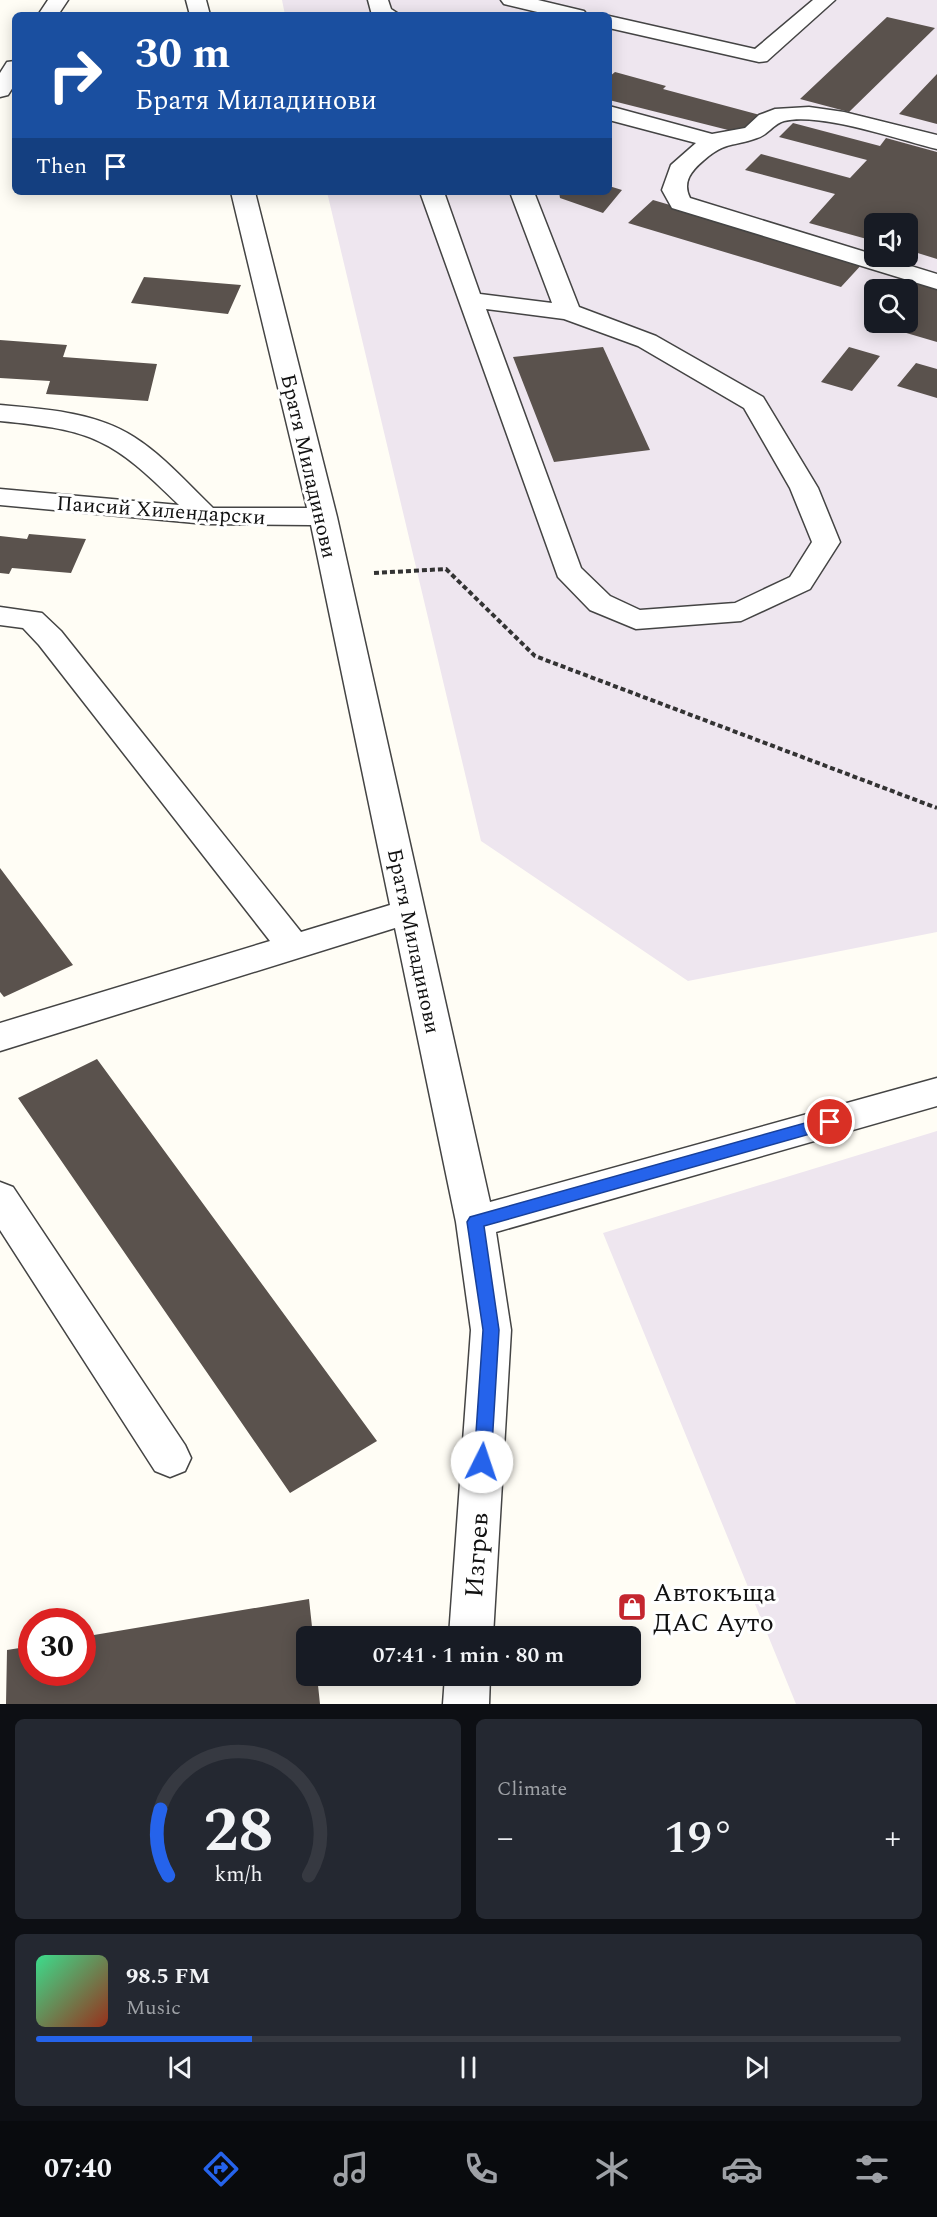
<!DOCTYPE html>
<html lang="en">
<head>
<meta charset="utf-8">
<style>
	body { margin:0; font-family:Spectral,serif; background:#242831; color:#f1f3f6; height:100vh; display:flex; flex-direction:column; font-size:22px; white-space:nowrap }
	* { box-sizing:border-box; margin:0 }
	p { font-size:20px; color:#9ea1a6 }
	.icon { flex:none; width:33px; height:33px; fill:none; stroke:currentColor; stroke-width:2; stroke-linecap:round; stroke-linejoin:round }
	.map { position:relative; height:1704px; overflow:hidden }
	.sheet { display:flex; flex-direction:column; gap:15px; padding:15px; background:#0d0f14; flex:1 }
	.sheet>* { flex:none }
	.hud { position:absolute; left:12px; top:12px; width:600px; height:183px; border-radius:9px; box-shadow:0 3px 15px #0003; background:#1a4fa0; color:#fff; overflow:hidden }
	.controls { position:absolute; left:864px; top:213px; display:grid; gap:12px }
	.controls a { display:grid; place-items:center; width:54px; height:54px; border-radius:9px; background:#171b24; box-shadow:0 3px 15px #0003; font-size:30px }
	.speed { position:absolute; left:18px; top:1608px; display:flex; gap:12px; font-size:30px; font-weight:700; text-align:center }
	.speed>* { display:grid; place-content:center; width:78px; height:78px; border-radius:50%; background:#171b24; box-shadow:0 3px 15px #0003; line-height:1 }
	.speed .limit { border:9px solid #d22; background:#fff; color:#111 }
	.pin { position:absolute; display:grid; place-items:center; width:51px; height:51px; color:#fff; margin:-26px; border:3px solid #fff; border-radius:50%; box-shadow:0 2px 6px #0007 }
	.me { position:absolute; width:66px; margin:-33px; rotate:4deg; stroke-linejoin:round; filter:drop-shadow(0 0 4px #0008) }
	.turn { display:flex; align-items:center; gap:21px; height:126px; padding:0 24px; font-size:27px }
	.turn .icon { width:78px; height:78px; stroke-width:2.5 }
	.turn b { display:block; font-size:42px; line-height:51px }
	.then { display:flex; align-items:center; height:57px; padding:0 24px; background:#0003; gap:12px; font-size:22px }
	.big { font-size:45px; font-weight:600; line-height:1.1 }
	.sheet .widget { flex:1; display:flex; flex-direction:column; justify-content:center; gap:9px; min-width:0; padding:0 21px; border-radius:9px; background:#242831 }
	.sheet .dial { align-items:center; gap:0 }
	.dial svg { height:156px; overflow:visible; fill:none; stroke:#363941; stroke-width:7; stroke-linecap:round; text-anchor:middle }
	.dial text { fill:#f1f3f6; stroke:none }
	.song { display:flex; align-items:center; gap:18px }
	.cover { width:72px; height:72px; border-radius:9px; background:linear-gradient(135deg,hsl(150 70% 55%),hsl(10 70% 35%)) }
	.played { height:6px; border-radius:3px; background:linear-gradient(90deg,#2563eb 25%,#363941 25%) }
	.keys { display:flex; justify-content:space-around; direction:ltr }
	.heat { display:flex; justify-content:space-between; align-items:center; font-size:33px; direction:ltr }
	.sheet .tiles { flex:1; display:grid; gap:15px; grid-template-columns:1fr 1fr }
	.widget:last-child { grid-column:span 2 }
	.trip { position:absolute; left:296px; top:1626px; width:345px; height:60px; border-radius:9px; background:#171b24; box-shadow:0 3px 15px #0003; font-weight:600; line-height:60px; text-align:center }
	.tabs { display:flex; height:96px; justify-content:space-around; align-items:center; background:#090b0e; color:#9ea1a6 }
	.tabs .icon { width:42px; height:42px }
	.tabs .active { color:#2563eb }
	.tabs b { font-size:27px; color:#f1f3f6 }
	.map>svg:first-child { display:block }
</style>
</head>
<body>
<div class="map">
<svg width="937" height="1704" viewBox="0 0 937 1704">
	<rect width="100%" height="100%" fill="#fffdf5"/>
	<path fill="#eee6ef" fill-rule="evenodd" d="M282,0H937V932L688,981L481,841L327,192H609V15H285ZM874,224H908V256H874ZM874,290H908V322H874Z
		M937,1131V1704H796L603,1233Z"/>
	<path fill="#5a524d" d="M887,17L935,28L849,112L800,99Z
		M615,72L666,86L663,89L760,115L740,133L609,100V77Z
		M937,74V124L899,114Z
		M793,123L880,146L886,138L937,152V259L908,250V224H874V241L809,223L835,194L745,170L761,154L850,178L867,160L779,137Z
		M609,186L622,190L603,213L560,198L559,192H609Z
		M653,200L864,262L841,287L628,223Z
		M144,277L241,285L228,314L131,303Z
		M906,278L937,287V342L869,322L874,315V322H908V290H896Z
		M0,340L67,345L63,357L157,364L148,401L46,394L50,381L0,378Z
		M603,347L650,450L554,462L513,357Z
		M849,347L880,356L852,391L821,382Z
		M916,363L937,369V398L897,386Z
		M29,534L86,539L71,573L12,568L9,574L0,573V536L27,539Z
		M0,868L73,965L4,997L0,992Z
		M97,1059L377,1441L290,1493L18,1098Z
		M309,1599L313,1636H306V1676H317L320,1704H6L7,1650L32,1646V1672H82V1637Z"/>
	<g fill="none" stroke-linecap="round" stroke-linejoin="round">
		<g stroke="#444" stroke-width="3">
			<path id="minor" d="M48,0H68L58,15H38Z
				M186,0H206L210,15H190Z
				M368,0H388L391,9L400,15H372Z
				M501,0H538L584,11L587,15H550L504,4Z
				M813,0H835L767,61L759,62L609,28V16L755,49Z
				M15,61V84L8,95L0,97V73L7,62Z
				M609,106L712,134L745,128L759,115L775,109L809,107L844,112L937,135V149C900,140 820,112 784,121C773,124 768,135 757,138C733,147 726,141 704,160C691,171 682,182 690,198L937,274V289L672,208L662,190L671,165L696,143L609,120Z
				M231,192H255L337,517L490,1202L937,1078V1106L496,1232L511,1330L493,1636H449L471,1330L456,1222L395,928L0,1051V1023L270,941L39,645L23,628L0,625V607L42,613L61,631L301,932L390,905L311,525L206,524L0,505V489L179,505C112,439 94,430 0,421V405C45,409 95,412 134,437C164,456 188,484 213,508H307Z
				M420,192H444L480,294L552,303L510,192H534L579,307L656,336L763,397L818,488L840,542L810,589L741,621L636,629L590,610L558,577ZM486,309L564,319L638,346L744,408L790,488L812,542L790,577L735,603L640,610L610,596L581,568Z
				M0,1182L13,1187L185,1445L191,1458L185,1471L170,1477L155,1471L0,1230Z
				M445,1676H490L489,1704H443Z"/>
		</g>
		<path stroke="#333" stroke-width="4" stroke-dasharray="5 3" stroke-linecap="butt" d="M374,573L446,569L535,656L937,808"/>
		<use href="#minor" fill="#fff" fill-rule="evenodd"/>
	</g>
	<path fill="#2563eb" stroke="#184099" stroke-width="1.5" d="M830,1116L837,1122L835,1127L484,1226L499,1330L491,1462L489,1467L482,1470L476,1467L474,1462L483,1330L467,1222L470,1217Z"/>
	<defs>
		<g id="shop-square" transform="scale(1.5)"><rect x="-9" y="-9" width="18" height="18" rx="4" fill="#c4262e" stroke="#fff"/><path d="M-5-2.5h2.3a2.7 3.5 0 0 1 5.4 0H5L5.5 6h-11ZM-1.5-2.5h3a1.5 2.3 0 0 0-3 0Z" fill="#fff"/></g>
	</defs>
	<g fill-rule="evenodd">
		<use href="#shop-square" x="632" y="1607"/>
	</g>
	<g text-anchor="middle" stroke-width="6" stroke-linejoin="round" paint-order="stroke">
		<g font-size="21" fill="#111" stroke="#fff">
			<text transform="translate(309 466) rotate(77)" y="7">Братя Миладинови</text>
			<text transform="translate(161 510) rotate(4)" y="7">Паисий Хилендарски</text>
			<text transform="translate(414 941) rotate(78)" y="7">Братя Миладинови</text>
		</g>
		<g font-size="26" fill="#111" stroke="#fff">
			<text transform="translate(476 1555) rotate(-86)" y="9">Изгрев</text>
		</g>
		<g font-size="26" fill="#111" stroke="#fff" text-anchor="start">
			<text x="653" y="1601">Автокъща<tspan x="653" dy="30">ДАС Ауто</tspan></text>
		</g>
	</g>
</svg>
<div class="controls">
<a><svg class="icon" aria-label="sound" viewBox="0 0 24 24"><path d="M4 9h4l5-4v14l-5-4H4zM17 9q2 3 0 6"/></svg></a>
<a><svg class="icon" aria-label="search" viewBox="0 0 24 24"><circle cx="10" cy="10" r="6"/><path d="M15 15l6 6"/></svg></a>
</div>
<div class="speed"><div class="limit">30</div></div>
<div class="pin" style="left:830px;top:1122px;background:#d93025"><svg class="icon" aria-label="arrive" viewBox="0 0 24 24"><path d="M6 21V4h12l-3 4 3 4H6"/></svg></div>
<svg class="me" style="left:482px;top:1462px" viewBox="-20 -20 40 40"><circle r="19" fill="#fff"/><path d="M0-13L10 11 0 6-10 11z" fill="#2563eb"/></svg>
<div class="trip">07:41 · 1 min · 80 m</div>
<div class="hud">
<div class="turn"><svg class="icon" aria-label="right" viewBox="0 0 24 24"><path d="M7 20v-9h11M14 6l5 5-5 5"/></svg><div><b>30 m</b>Братя Миладинови</div></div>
<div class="then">Then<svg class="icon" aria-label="arrive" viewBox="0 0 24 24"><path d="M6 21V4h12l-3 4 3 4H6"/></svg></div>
</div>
</div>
<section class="sheet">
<div class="tiles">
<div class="widget dial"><svg viewBox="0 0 100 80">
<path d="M14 69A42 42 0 1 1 86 69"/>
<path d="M14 69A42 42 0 0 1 10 35" stroke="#2563eb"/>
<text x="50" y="56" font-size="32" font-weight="700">28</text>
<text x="50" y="72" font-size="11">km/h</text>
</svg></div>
<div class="widget"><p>Climate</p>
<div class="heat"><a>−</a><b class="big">19°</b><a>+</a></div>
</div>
<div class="widget">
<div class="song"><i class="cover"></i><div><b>98.5 FM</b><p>Music</p></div></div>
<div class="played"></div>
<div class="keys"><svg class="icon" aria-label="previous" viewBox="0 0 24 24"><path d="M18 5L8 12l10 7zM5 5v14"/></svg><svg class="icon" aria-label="pause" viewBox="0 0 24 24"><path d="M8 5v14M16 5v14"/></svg><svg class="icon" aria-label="next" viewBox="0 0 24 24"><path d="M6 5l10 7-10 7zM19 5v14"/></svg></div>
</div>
</div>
</section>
<nav class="tabs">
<b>07:40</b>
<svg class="icon active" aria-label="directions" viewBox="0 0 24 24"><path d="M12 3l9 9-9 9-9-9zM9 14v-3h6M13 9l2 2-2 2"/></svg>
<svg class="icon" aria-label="music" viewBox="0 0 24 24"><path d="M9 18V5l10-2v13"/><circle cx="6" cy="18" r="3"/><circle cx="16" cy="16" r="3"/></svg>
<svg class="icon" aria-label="phone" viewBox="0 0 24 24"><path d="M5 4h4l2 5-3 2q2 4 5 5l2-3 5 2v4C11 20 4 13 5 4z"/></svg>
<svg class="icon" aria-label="climate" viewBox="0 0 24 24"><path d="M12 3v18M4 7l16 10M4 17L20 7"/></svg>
<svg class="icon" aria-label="car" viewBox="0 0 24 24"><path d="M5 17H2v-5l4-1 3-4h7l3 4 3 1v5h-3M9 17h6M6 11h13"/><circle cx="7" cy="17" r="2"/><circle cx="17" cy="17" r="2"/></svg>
<svg class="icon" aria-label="filters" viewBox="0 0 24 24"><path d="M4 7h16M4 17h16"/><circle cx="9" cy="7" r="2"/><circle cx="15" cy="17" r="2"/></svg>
</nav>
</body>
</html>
